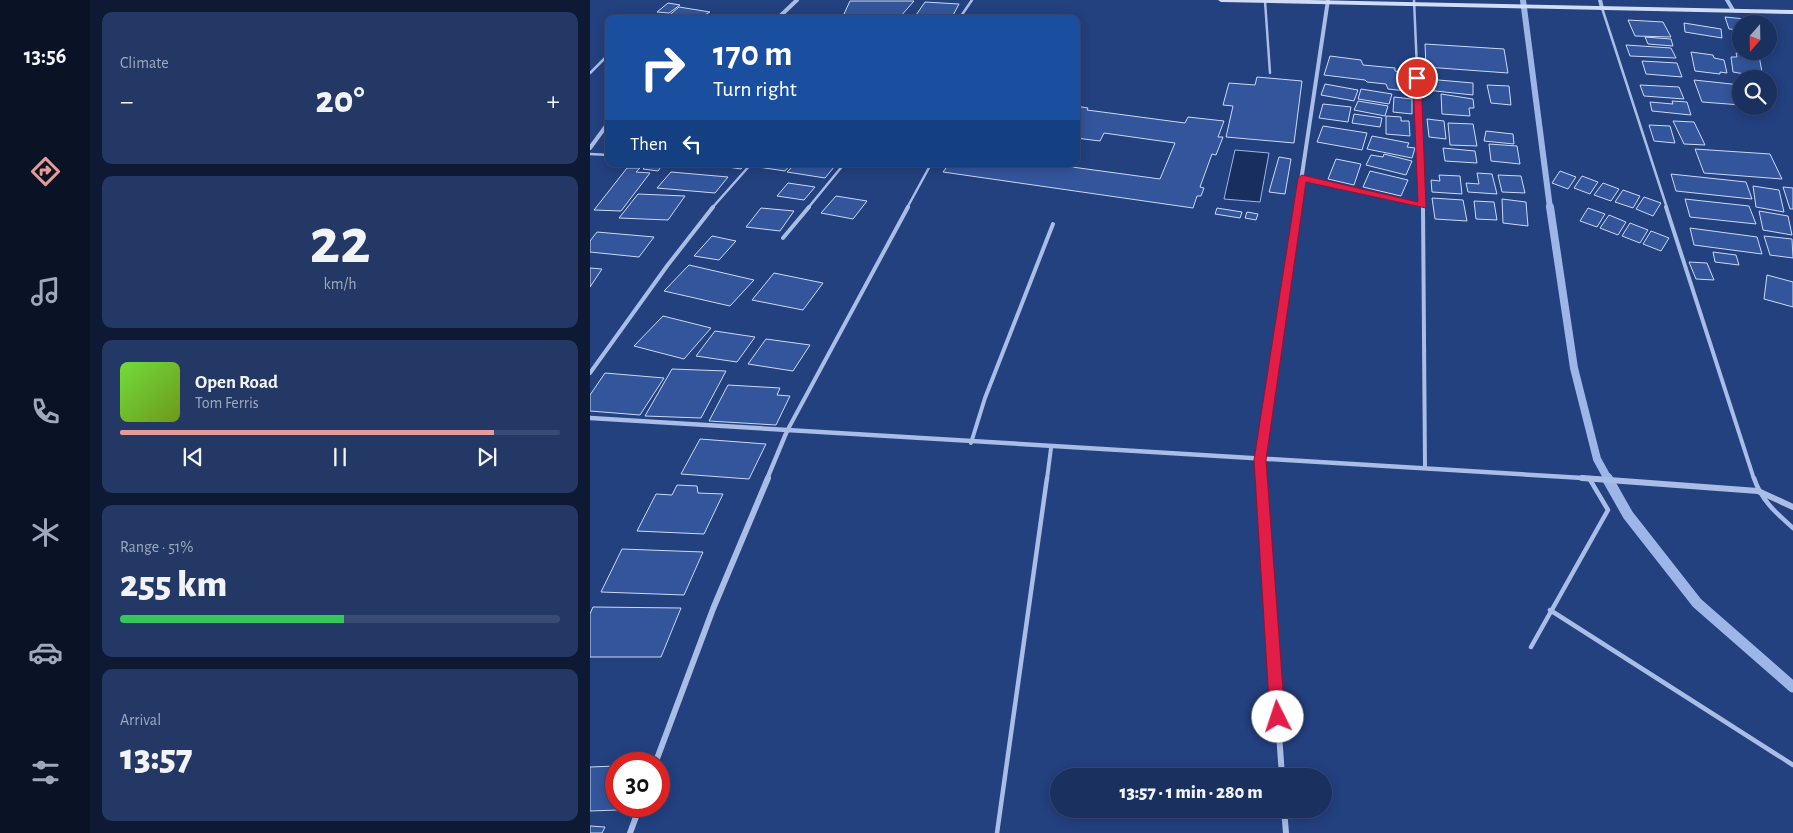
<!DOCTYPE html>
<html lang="en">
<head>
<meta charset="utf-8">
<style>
	body { margin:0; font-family:"Alegreya Sans",sans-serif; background:#233865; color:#f1f3f6; height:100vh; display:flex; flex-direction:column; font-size:19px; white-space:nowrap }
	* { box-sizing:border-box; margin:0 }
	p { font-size:16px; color:#9fa9bd }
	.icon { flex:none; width:28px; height:28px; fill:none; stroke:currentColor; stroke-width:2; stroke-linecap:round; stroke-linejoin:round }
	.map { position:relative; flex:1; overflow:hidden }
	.panel { display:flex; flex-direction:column; gap:12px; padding:12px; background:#0e1a34; width:500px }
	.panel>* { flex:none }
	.top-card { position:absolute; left:15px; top:15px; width:475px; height:152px; border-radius:10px; box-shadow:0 2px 12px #0003,0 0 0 1px #384b74; background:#1a4fa0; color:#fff; overflow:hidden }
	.needle { width:32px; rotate:200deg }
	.tools { position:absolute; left:1142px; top:15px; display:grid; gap:10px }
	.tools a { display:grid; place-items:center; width:45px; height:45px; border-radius:50%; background:#1a305f; box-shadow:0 2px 12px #0003,0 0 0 1px #384b74; font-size:25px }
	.speed { position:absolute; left:15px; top:752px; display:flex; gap:10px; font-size:25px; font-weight:700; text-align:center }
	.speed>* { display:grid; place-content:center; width:65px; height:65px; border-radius:50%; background:#1a305f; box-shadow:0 2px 12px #0003,0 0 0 1px #384b74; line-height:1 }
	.speed .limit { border:8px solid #d22; background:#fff; color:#111 }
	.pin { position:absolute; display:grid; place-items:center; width:42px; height:42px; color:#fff; margin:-21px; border:2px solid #fff; border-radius:50%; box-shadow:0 1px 5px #0007 }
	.me { position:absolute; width:55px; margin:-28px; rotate:356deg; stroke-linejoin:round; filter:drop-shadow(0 0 4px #0008) }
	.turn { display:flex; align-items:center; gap:18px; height:105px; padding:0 25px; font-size:22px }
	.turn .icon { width:65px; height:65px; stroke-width:2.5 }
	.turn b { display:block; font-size:35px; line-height:42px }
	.then { display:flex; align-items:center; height:48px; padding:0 25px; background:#0003; gap:10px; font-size:19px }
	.big { font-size:38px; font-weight:800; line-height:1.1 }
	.panel .tile { flex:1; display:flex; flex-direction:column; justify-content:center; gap:8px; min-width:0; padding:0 18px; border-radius:10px; background:#233865 }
	.panel .dial { align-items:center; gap:0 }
	.dial b { font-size:65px; line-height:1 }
	.song { display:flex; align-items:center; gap:15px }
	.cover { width:60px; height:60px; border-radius:8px; background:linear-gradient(135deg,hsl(100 70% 55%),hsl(80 70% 35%)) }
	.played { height:5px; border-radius:2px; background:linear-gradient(90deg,#e69b98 85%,#384b74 85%) }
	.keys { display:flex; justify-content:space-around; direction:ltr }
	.heat { display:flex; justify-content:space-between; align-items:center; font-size:28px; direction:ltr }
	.charge { height:8px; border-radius:4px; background:linear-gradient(90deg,#34c759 51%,#384b74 0) }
	.trip { position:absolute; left:460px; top:768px; width:282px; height:50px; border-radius:25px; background:#1a305f; box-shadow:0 2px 12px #0003,0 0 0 1px #384b74; font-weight:800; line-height:50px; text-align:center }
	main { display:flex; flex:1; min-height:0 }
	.menu { display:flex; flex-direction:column; width:90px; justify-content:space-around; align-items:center; background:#0a1326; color:#9fa9bd }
	.menu .icon { width:35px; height:35px }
	.menu .on { color:#e69b98 }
	.menu b { font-size:22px; color:#f1f3f6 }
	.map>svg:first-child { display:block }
</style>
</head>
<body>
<main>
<nav class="menu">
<b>13:56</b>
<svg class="icon on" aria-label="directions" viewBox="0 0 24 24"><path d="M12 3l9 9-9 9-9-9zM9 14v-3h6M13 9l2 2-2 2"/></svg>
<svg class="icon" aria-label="music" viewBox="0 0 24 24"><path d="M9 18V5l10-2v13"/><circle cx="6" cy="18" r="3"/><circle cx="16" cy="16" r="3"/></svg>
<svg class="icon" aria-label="phone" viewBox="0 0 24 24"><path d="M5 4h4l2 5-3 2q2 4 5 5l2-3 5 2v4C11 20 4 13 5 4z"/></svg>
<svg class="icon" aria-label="climate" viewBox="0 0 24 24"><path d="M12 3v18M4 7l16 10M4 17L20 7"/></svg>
<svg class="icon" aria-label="car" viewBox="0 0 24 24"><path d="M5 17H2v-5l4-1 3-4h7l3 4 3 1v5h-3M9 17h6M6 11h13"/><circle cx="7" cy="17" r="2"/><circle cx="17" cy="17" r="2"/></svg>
<svg class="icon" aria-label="filters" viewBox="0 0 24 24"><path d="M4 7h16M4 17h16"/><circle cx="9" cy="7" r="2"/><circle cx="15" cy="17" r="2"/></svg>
</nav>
<section class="panel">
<div class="tile"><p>Climate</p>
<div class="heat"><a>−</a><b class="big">20°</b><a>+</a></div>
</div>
<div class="tile dial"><b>22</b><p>km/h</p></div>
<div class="tile">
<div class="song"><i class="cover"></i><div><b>Open Road</b><p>Tom Ferris</p></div></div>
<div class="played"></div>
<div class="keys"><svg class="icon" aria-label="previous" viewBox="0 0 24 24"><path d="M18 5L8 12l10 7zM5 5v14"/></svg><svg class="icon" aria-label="pause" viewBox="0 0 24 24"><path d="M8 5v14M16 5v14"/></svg><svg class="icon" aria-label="next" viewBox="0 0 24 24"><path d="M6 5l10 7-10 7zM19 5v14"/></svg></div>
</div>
<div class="tile"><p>Range · 51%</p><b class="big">255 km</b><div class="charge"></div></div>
<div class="tile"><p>Arrival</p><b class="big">13:57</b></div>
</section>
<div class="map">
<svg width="1203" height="833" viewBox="0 0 1203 833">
	<rect width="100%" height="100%" fill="#23407f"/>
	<path fill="#182e5f" stroke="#9db6e7" d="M645,150L679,153L670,202L634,199Z"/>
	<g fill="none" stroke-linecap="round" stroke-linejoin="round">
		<path stroke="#9db6e7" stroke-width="6" d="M933,0L960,208"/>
		<path stroke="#9db6e7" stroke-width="8" d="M960,207L984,368L1007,459L1018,479"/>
		<path stroke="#9db6e7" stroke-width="11" d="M1017,478L1038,515L1107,603L1203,687"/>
	</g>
	<path fill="#33559c" stroke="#ccd9f5" d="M260,1H324L310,17L286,19L263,18L254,14Z
		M335,2L369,4L361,19H342L344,16L326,15Z
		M78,3L90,5L79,13L67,12Z
		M89,7L120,12L107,19L76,18Z
		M1135,17L1166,20L1167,24H1151V30L1139,29Z
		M1038,20L1073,22L1081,37L1045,36Z
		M1094,23L1131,29L1132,38L1095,32Z
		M1143,32L1151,33V44L1143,43Z
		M1055,37L1081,39L1083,46L1058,44Z
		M835,44L914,49L918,73L836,67Z
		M1036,45L1081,48L1086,58L1040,56Z
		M1101,52L1123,55L1124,58L1134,60L1137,73L1130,72V74L1105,71Z
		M1146,53L1169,56L1173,77L1143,72L1141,57H1147Z
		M740,56L771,60L773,65L805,68V71L819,74L816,91L798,89L796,84L777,82L775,80L734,75Z
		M1052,61L1087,63L1092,77L1056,74Z
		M667,77L712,81L704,143L636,137L643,106L633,105L639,83L665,85Z
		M837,79L883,83V95L836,90Z
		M1104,80L1151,85V105L1112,102Z
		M735,84L768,90L764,101L731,95Z
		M897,85L919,86L921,105L901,103Z
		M1050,85L1089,87L1094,99L1054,96Z
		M771,89L802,94L799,104L768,99Z
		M851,94L883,99L884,108H879L880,116L852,114Z
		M804,97L822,99V114L803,112Z
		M768,101L798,106L795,116L764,110Z
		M1082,101L1097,102L1101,115L1062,111L1060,102L1083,104Z
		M733,104L761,107L758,122L729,118Z
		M486,106L498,108L497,110L595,123L598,117L634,121L628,137H633L626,155L622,154L610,187L614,188L611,196H607L603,208L353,172L359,164H460L570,179L585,143L514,133L510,141L486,138Z
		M764,114L792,118L790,127L762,123Z
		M796,116L811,117V121H819L820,136L796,134Z
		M837,119L854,121L856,139L839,137Z
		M1083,121L1104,122L1115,145L1094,144Z
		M858,123L883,124L887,146L860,145Z
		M1059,125L1080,126L1085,143L1064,141Z
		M733,126L777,133L772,150L727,142Z
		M896,131L923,134L924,144L894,141Z
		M782,136L819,143L817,147L825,148L822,158L777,149Z
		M899,144L927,146L930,164L901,161Z
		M853,148L885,151L887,163L855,161Z
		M1105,149L1180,154L1192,179L1114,173Z
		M794,154L822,161L816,175L776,165L781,155L793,157Z
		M689,157L701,159L695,194L679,192Z
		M746,159L771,164L764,185L738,179Z
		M58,164H73L68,171L53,169Z
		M125,164H155L151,169L124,165Z
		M171,164H201L195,171L168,167Z
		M205,164H226L244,167L235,178L197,172Z
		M37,168H50L46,172L60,173L31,211L4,210Z
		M780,171L818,180L811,196L773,187Z
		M970,171L986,177L978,189L962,183Z
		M81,172L138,177L125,193L67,188Z
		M887,173L902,174L907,194L878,192L876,183L889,184Z
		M1081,174L1156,182L1162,199L1086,191Z
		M849,175L870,176L872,194L842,192L841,180L850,181Z
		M908,175L931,176L935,193L912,192Z
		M992,176L1008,182L1000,194L984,188Z
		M198,183L225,187L214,200L187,196Z
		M1013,183L1029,189L1021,201L1004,195Z
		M1163,186L1189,190L1194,212L1166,207Z
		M1193,187L1203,188V209H1200Z
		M1033,190L1050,196L1043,208L1025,202Z
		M48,194L95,196L78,220L29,218Z
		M246,196L277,201L263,219L231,213Z
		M1054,197L1071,203L1063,216L1046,209Z
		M842,198L873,200L877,221L845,219Z
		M912,199L936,202L938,226L913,223Z
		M1095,199L1159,206L1166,224L1100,217Z
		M884,201L904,202L907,220L886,219Z
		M171,208L204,211L190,231L156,227Z
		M627,208L652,212L650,218L625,214Z
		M998,208L1015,214L1007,227L990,221Z
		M1169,211L1198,216L1202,235L1173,230Z
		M657,212L668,214L666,220L655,218Z
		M1019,215L1036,222L1028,235L1010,228Z
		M1040,223L1058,230L1050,243L1032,236Z
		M1100,228L1167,237L1172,254L1104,245Z
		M1061,231L1079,238L1071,251L1053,244Z
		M7,232L64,237L49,257L0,252V241Z
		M122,236L146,241L129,260L104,256Z
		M1174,236L1202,239L1203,258L1180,255Z
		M1123,252L1146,255L1149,265L1125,262Z
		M1099,262L1117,263L1124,280L1106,279Z
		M99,265L164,280L140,306L74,291Z
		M0,268L12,269L0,287Z
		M184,273L233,283L213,310L162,300Z
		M1177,275L1203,282V307L1174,299Z
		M73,316L121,328L94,359L44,346Z
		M125,331L165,337L147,362L106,356Z
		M176,339L220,345L203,371L158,364Z
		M82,369L136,371L111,418L55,416Z
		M15,373L74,378L50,415L0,411V395Z
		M138,385L190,388L187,395L200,396L186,425L119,421Z
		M110,439L176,444L159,479L91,474Z
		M87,485L107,486L108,493L133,494L114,534L47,531L66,494L82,495Z
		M32,549L113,552L94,595L11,592Z
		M3,607L91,608L71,657H0V614Z
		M26,766L28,810L0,811V767Z
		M0,826L15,827L12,833H0Z"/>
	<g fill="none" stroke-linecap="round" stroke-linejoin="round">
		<path stroke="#a9bde6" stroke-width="2.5" d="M824,0L833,208
			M675,1L680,73
			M1012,8L1077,208
			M369,19L382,0
			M0,73L19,54
			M0,154L19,155
			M712,178L833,206
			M122,208L161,164
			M218,208L254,164
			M317,208L341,164"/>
		<path stroke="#a9bde6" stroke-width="4" d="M833,207L835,468
			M1076,207L1164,479
			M193,238L219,207
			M0,373L77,266L123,207
			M197,431L318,207
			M381,443L395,398L463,224
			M457,479L461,448"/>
		<path stroke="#a9bde6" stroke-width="4.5" d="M1164,478C1171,500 1186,513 1203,528
			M960,610L1203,765
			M941,647L1018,510L999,478
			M407,833L457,478"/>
		<path stroke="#a9bde6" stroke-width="4" d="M1010,0L1012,8
			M1137,0L1143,10
			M187,19L207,0
			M0,148L19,122
			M707,208L738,0"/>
		<path stroke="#a9bde6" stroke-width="4.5" d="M0,418L1010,479
			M177,479L197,431
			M671,479L670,460L707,207"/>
		<path stroke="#a9bde6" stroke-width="6" d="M671,478L692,776
			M992,478L1168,491L1203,507
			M65,764L123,609L178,478
			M694,809L696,833
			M40,833L50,806"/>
		<path fill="#d2ddf5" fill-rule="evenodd" d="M628,0H719L1203,10V14L631,2Z"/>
	</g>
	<path fill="#e11d48" stroke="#92132f" d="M827,75L831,78L836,208L716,182L676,460L695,717L693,722L688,724L682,722L680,717L664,460L708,178L712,175L828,202L823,78Z"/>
</svg>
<div class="tools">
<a><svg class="needle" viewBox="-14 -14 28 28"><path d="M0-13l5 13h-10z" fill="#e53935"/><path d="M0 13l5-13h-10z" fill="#9fa9bd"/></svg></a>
<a><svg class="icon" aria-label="search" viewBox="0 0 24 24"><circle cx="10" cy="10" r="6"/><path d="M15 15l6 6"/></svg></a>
</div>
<div class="speed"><div class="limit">30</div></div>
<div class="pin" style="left:827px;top:78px;background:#d93025"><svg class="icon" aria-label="arrive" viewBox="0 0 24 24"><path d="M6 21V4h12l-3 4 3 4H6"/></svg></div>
<svg class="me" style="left:688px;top:717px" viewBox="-20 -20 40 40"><circle r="19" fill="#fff"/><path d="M0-13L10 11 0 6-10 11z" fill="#e11d48"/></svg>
<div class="trip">13:57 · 1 min · 280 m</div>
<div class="top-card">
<div class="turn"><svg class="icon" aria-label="right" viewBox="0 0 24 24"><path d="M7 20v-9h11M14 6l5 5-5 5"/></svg><div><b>170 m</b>Turn right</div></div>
<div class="then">Then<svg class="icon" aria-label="left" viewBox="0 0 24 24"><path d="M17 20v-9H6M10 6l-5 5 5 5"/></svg></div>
</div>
</div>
</main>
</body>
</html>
